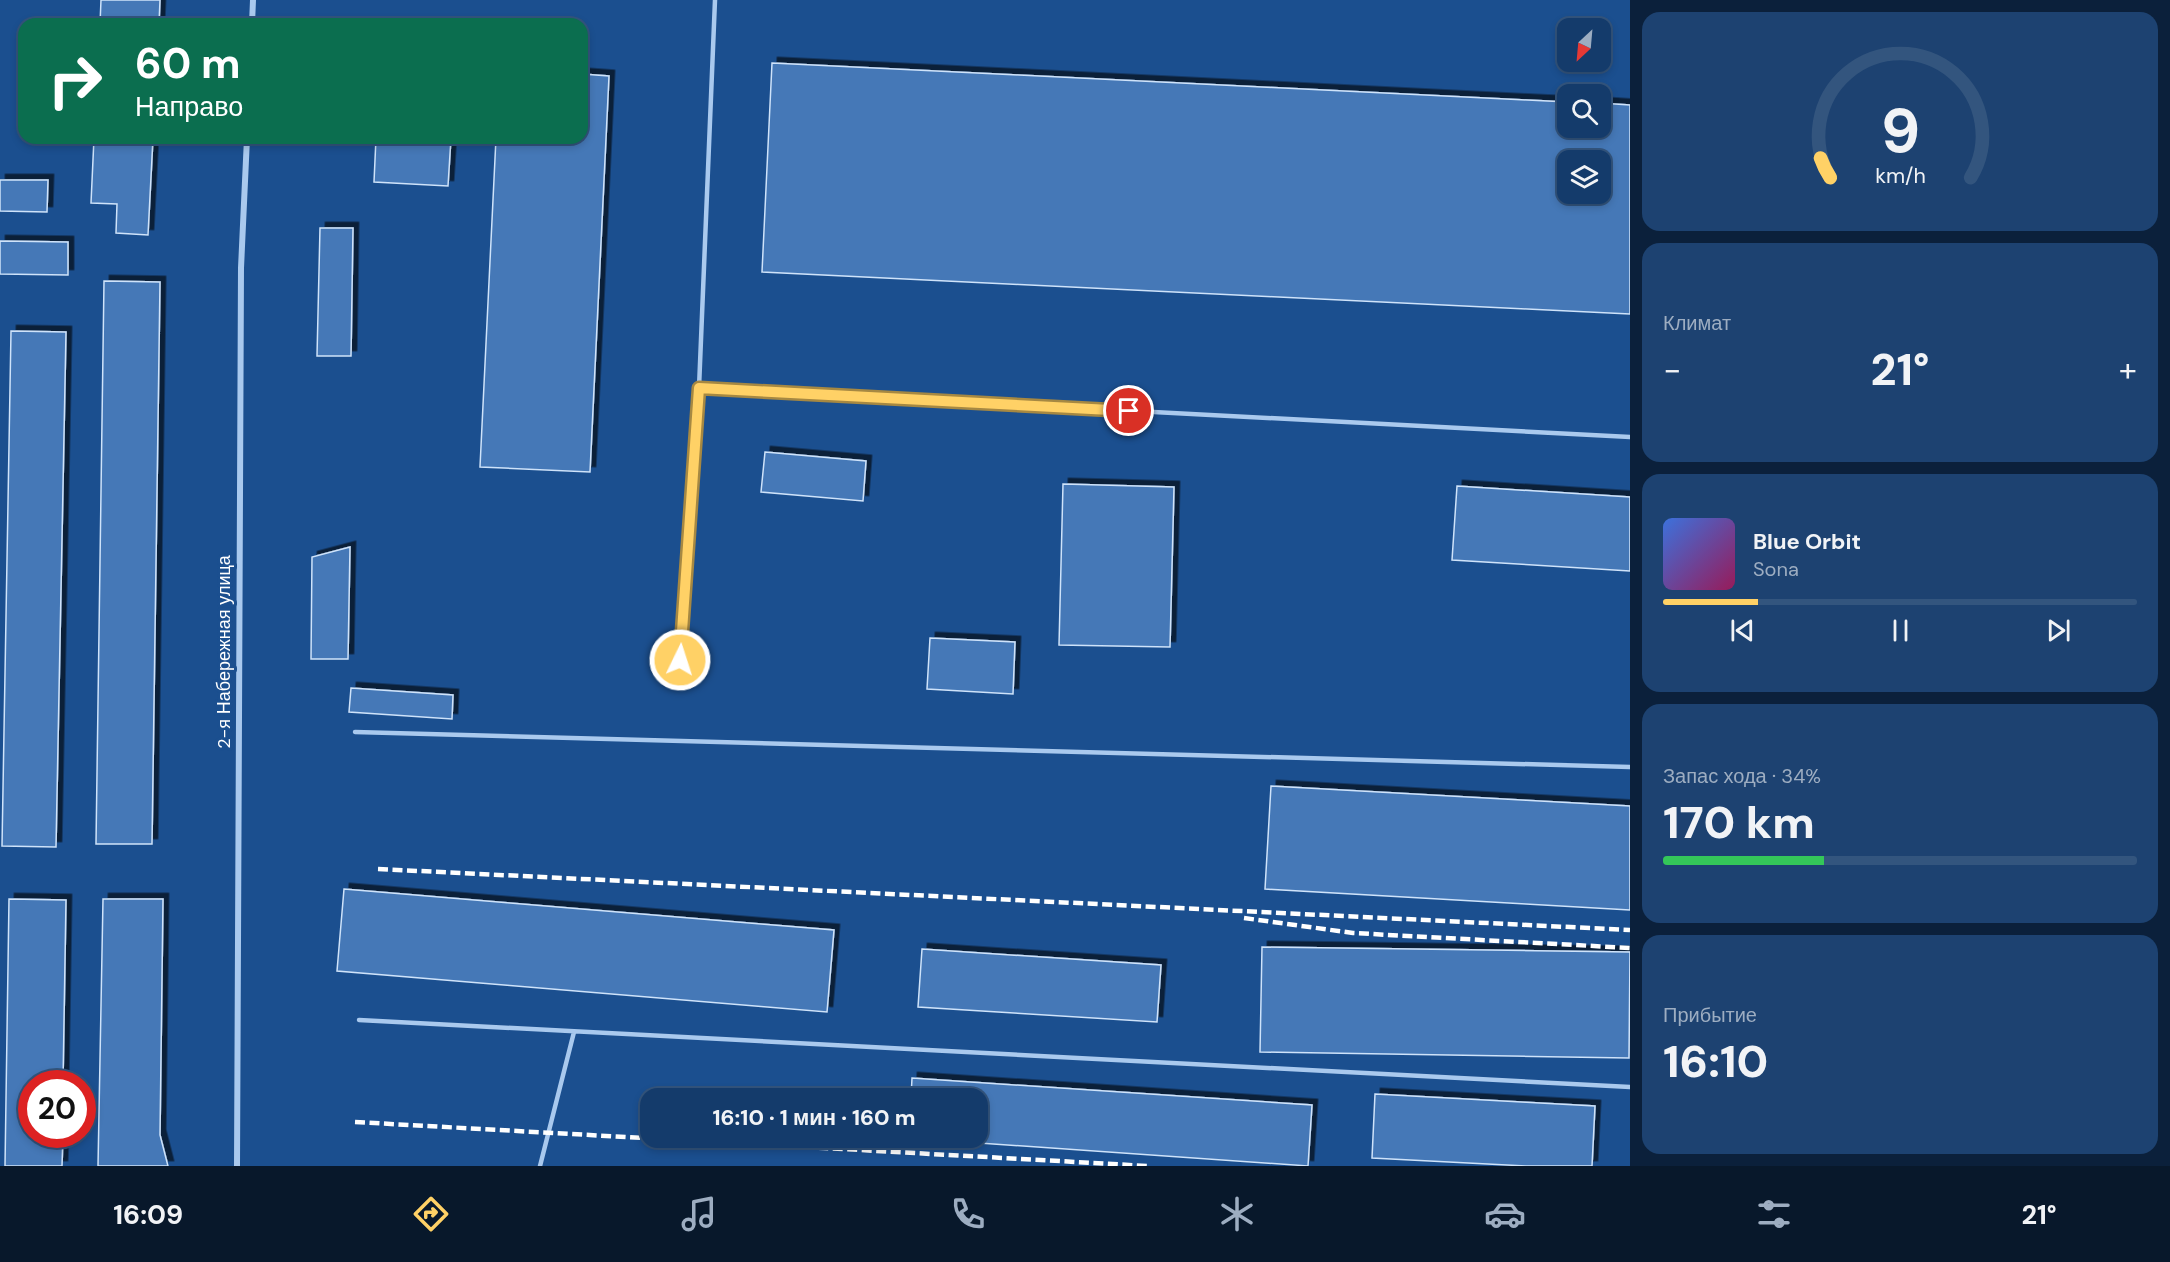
<!DOCTYPE html>
<html lang="ru">
<head>
<meta charset="utf-8">
<style>
	body { margin:0; font-family:"DM Sans",sans-serif; background:#1d4271; color:#f1f3f6; height:100vh; display:flex; flex-direction:column; font-size:22px; white-space:nowrap }
	* { box-sizing:border-box; margin:0 }
	p { font-size:20px; color:#9dadc1 }
	.icon { flex:none; width:33px; height:33px; fill:none; stroke:currentColor; stroke-width:2; stroke-linecap:round; stroke-linejoin:round }
	.map { position:relative; flex:1; overflow:hidden }
	.side { display:flex; flex-direction:column; gap:12px; padding:12px; background:#0b203b; width:540px }
	.side>* { flex:none }
	.top-card { position:absolute; left:18px; top:18px; width:570px; height:126px; border-radius:18px; box-shadow:0 3px 9px #0003,0 0 0 2px #33557e; background:#0b6e4f; color:#fff; overflow:hidden }
	.needle { width:39px; rotate:206deg }
	.controls { position:absolute; left:1557px; top:18px; display:grid; gap:12px }
	.controls a { display:grid; place-items:center; width:54px; height:54px; border-radius:12px; background:#143b6b; box-shadow:0 3px 9px #0003,0 0 0 2px #33557e; font-size:30px }
	.speed { position:absolute; left:18px; top:1070px; display:flex; gap:12px; font-size:30px; font-weight:700; text-align:center }
	.speed>* { display:grid; place-content:center; width:78px; height:78px; border-radius:50%; background:#143b6b; box-shadow:0 3px 9px #0003,0 0 0 2px #33557e; line-height:1 }
	.speed .limit { border:9px solid #d22; background:#fff; color:#111 }
	.pin { position:absolute; display:grid; place-items:center; width:51px; height:51px; color:#fff; margin:-26px; border:3px solid #fff; border-radius:50%; box-shadow:0 2px 6px #0007 }
	.me { position:absolute; width:66px; margin:-33px; rotate:4deg; stroke-linejoin:round; filter:drop-shadow(0 0 4px #0008) }
	.turn { display:flex; align-items:center; gap:21px; height:126px; padding:0 18px; font-size:27px }
	.turn .icon { width:78px; height:78px; stroke-width:2.5 }
	.turn b { display:block; font-size:42px; line-height:51px }
	.big { font-size:45px; font-weight:800; line-height:1.1 }
	.side .card { flex:1; display:flex; flex-direction:column; justify-content:center; gap:9px; min-width:0; padding:0 21px; border-radius:18px; background:#1d4271 }
	.side .dial { align-items:center; gap:0 }
	.dial svg { height:156px; overflow:visible; fill:none; stroke:#33557e; stroke-width:7; stroke-linecap:round; text-anchor:middle }
	.dial text { fill:#f1f3f6; stroke:none }
	.song { display:flex; align-items:center; gap:18px }
	.cover { width:72px; height:72px; border-radius:9px; background:linear-gradient(135deg,hsl(220 70% 55%),hsl(330 70% 35%)) }
	.played { height:6px; border-radius:3px; background:linear-gradient(90deg,#ffd166 20%,#33557e 20%) }
	.keys { display:flex; justify-content:space-around; direction:ltr }
	.heat { display:flex; justify-content:space-between; align-items:center; font-size:33px; direction:ltr }
	.charge { height:9px; border-radius:4px; background:linear-gradient(90deg,#34c759 34%,#33557e 0) }
	.trip { position:absolute; left:640px; top:1088px; width:348px; height:60px; border-radius:18px; background:#143b6b; box-shadow:0 3px 9px #0003,0 0 0 2px #33557e; font-weight:800; line-height:60px; text-align:center }
	.tabs { display:flex; height:96px; justify-content:space-around; align-items:center; background:#08182b; color:#9dadc1 }
	.tabs .icon { width:42px; height:42px }
	.tabs .active { color:#ffd166 }
	.tabs b { font-size:27px; color:#f1f3f6 }
	main { display:flex; flex:1; min-height:0 }
	.map>svg:first-child { display:block }
</style>
</head>
<body>
<main>
<div class="map">
<svg width="1630" height="1166" viewBox="0 0 1630 1166">
	<defs>
		<filter id="shadow"><feDropShadow dx="5.5" dy="-5.5" stdDeviation="0" flood-color="#0009"/></filter>
	</defs>
	<rect width="100%" height="100%" fill="#1b4f8f"/>
	<path fill="#4478b7" stroke="#cfe3fa" stroke-width="1.5" fill-rule="evenodd" filter="url(#shadow)" d="M101,0H160L159,24H100Z
		M772,63L1568,102V128H1600V103L1630,105V314L762,272ZM1568,160H1600V194H1568Z
		M582,74L609,76L590,472L480,467L496,138H582Z
		M94,138H153L148,235L116,233L117,204L91,203Z
		M376,138H451L448,186L374,182Z
		M0,180H48L47,212L0,211Z
		M320,228H353L351,356H317Z
		M0,241L68,242V275L0,274Z
		M104,281L160,282L152,844H96Z
		M11,331L66,332L56,847L2,846Z
		M765,452L866,461L863,501L761,492Z
		M1063,484L1174,487L1170,647L1059,645Z
		M1457,486L1630,497V571L1452,560Z
		M350,547L348,659H311L312,557Z
		M930,638L1015,642L1013,694L927,689Z
		M351,688L453,695L452,719L349,712Z
		M1271,786L1630,806V910L1265,889Z
		M344,889L834,930L827,1012L337,971Z
		M9,899L66,900L63,1083H32V1134H63L62,1166H5Z
		M103,899H163L160,1135L168,1166H98Z
		M1262,947L1630,952L1629,1058L1260,1052Z
		M922,949L1161,965L1157,1022L918,1007Z
		M912,1078L1312,1105L1308,1166L908,1138L978,1137V1098H911Z
		M1375,1094L1595,1106L1592,1166H1526L1372,1158Z"/>
	<g fill="none" stroke-linecap="round" stroke-linejoin="round">
		<path stroke="#a9c9ee" stroke-width="4.5" d="M699,388L1630,437
			M680,660L699,388L715,0
			M355,732L1630,767
			M359,1020L1630,1087
			M540,1166L574,1032"/>
		<path stroke="#a9c9ee" stroke-width="6" d="M252,24L253,0
			M237,1166L241,268L247,138"/>
		<path stroke="#fff" stroke-width="4.5" stroke-dasharray="10 4.5" stroke-linecap="butt" d="M378,869L1630,930
			M1244,918L1353,933L1630,948
			M355,1122L1148,1166"/>
	</g>
	<g fill="none" stroke-linecap="round" stroke-linejoin="round">
		<g stroke="#a68842" stroke-width="15">
			<path id="route" d="M680,660L699,388L1129,411"/>
		</g>
		<use href="#route" stroke="#ffd166" stroke-width="10"/>
	</g>
	<g text-anchor="middle" stroke-width="6" stroke-linejoin="round" paint-order="stroke">
		<g font-size="18" fill="#fff" stroke="#1b4f8f">
			<text transform="translate(224 652) rotate(-90)" y="6">2-я Набережная улица</text>
		</g>
	</g>
</svg>
<div class="controls">
<a><svg class="needle" viewBox="-14 -14 28 28"><path d="M0-13l5 13h-10z" fill="#e53935"/><path d="M0 13l5-13h-10z" fill="#9dadc1"/></svg></a>
<a><svg class="icon" aria-label="search" viewBox="0 0 24 24"><circle cx="10" cy="10" r="6"/><path d="M15 15l6 6"/></svg></a>
<a><svg class="icon" aria-label="layers" viewBox="0 0 24 24"><path d="M12 4l9 5-9 5-9-5zM3 14l9 5 9-5"/></svg></a>
</div>
<div class="speed"><div class="limit">20</div></div>
<div class="pin" style="left:1129px;top:411px;background:#d93025"><svg class="icon" aria-label="arrive" viewBox="0 0 24 24"><path d="M6 21V4h12l-3 4 3 4H6"/></svg></div>
<svg class="me" style="left:680px;top:660px" viewBox="-20 -20 40 40"><circle r="17" fill="#ffd166" stroke="#fff" stroke-width="3"/><path d="M0-11L8 9 0 5-8 9z" fill="#fff"/></svg>
<div class="trip">16:10 · 1 мин · 160 m</div>
<div class="top-card">
<div class="turn"><svg class="icon" aria-label="right" viewBox="0 0 24 24"><path d="M7 20v-9h11M14 6l5 5-5 5"/></svg><div><b>60 m</b>Направо</div></div>
</div>
</div>
<section class="side">
<div class="card dial"><svg viewBox="0 0 100 80">
<path d="M14 69A42 42 0 1 1 86 69"/>
<path d="M14 69A42 42 0 0 1 9 59" stroke="#ffd166"/>
<text x="50" y="56" font-size="32" font-weight="700">9</text>
<text x="50" y="72" font-size="11">km/h</text>
</svg></div>
<div class="card"><p>Климат</p>
<div class="heat"><a>−</a><b class="big">21°</b><a>+</a></div>
</div>
<div class="card">
<div class="song"><i class="cover"></i><div><b>Blue Orbit</b><p>Sona</p></div></div>
<div class="played"></div>
<div class="keys"><svg class="icon" aria-label="previous" viewBox="0 0 24 24"><path d="M18 5L8 12l10 7zM5 5v14"/></svg><svg class="icon" aria-label="pause" viewBox="0 0 24 24"><path d="M8 5v14M16 5v14"/></svg><svg class="icon" aria-label="next" viewBox="0 0 24 24"><path d="M6 5l10 7-10 7zM19 5v14"/></svg></div>
</div>
<div class="card"><p>Запас хода · 34%</p><b class="big">170 km</b><div class="charge"></div></div>
<div class="card"><p>Прибытие</p><b class="big">16:10</b></div>
</section>
</main>
<nav class="tabs">
<b>16:09</b>
<svg class="icon active" aria-label="directions" viewBox="0 0 24 24"><path d="M12 3l9 9-9 9-9-9zM9 14v-3h6M13 9l2 2-2 2"/></svg>
<svg class="icon" aria-label="music" viewBox="0 0 24 24"><path d="M9 18V5l10-2v13"/><circle cx="6" cy="18" r="3"/><circle cx="16" cy="16" r="3"/></svg>
<svg class="icon" aria-label="phone" viewBox="0 0 24 24"><path d="M5 4h4l2 5-3 2q2 4 5 5l2-3 5 2v4C11 20 4 13 5 4z"/></svg>
<svg class="icon" aria-label="climate" viewBox="0 0 24 24"><path d="M12 3v18M4 7l16 10M4 17L20 7"/></svg>
<svg class="icon" aria-label="car" viewBox="0 0 24 24"><path d="M5 17H2v-5l4-1 3-4h7l3 4 3 1v5h-3M9 17h6M6 11h13"/><circle cx="7" cy="17" r="2"/><circle cx="17" cy="17" r="2"/></svg>
<svg class="icon" aria-label="filters" viewBox="0 0 24 24"><path d="M4 7h16M4 17h16"/><circle cx="9" cy="7" r="2"/><circle cx="15" cy="17" r="2"/></svg>
<b>21°</b>
</nav>
</body>
</html>
